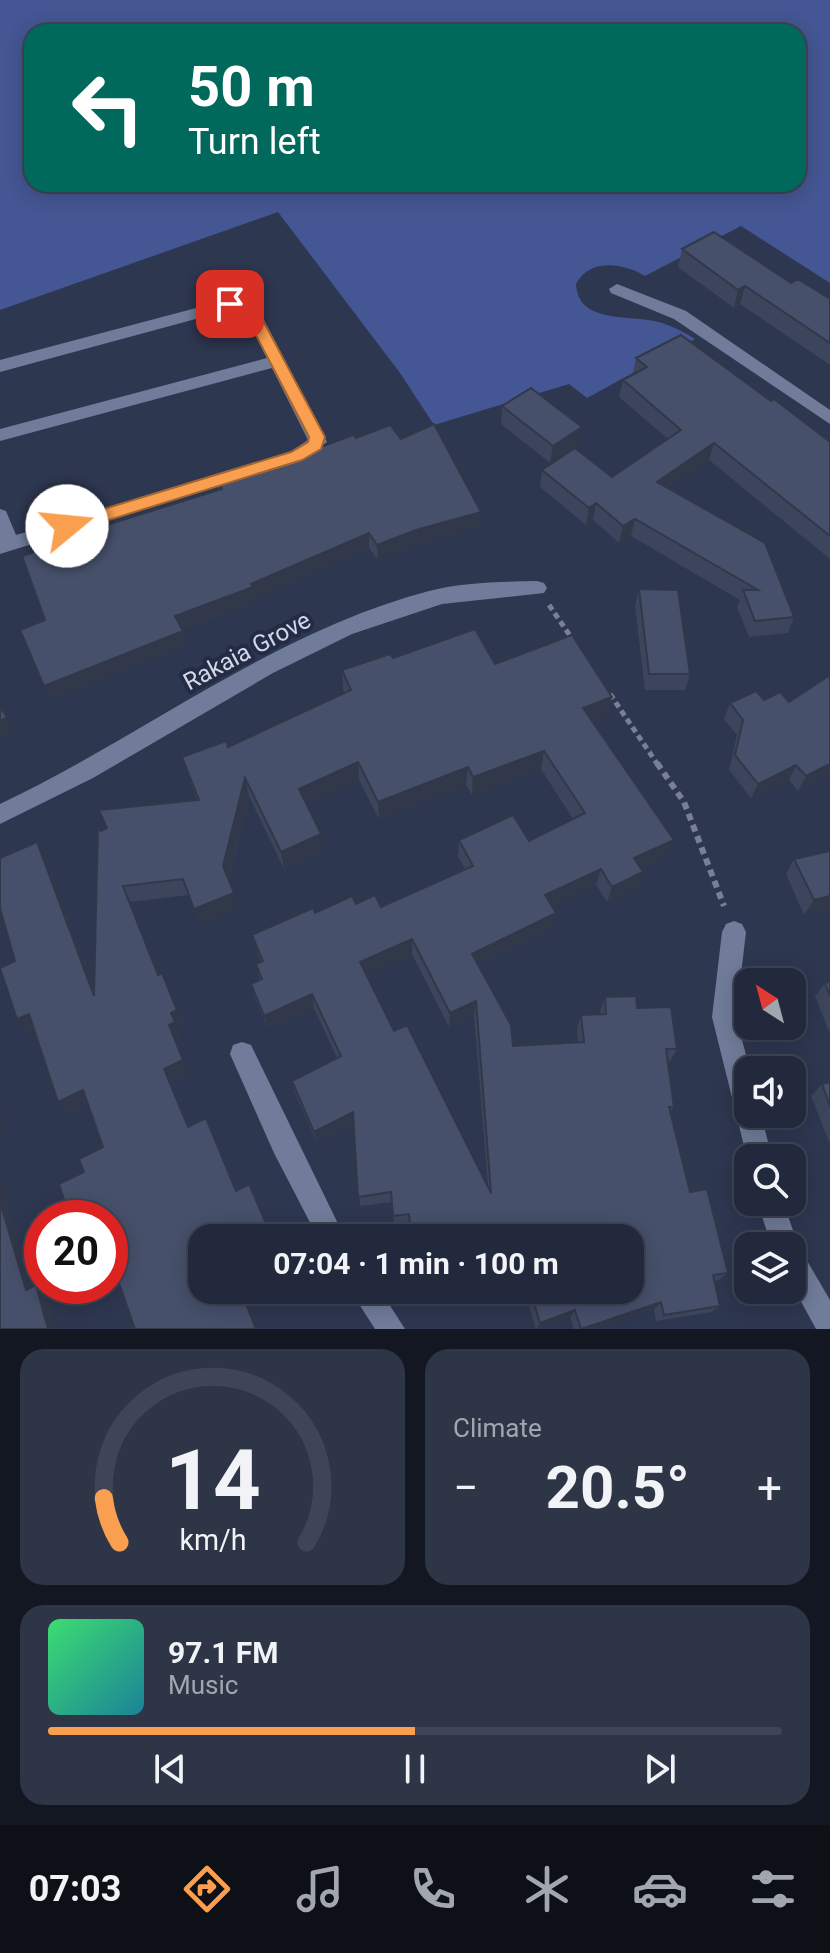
<!DOCTYPE html>
<html lang="en">
<head>
<meta charset="utf-8">
<style>
	body { margin:0; font-family:Roboto,sans-serif; background:#2e3547; color:#f1f3f6; height:100vh; display:flex; flex-direction:column; font-size:30px; white-space:nowrap }
	* { box-sizing:border-box; margin:0 }
	p { font-size:26px; color:#a2a6af }
	.icon { flex:none; width:44px; height:44px; fill:none; stroke:currentColor; stroke-width:2; stroke-linecap:round; stroke-linejoin:round }
	.map { position:relative; height:1329px; overflow:hidden }
	.side { display:flex; flex-direction:column; gap:20px; padding:20px; background:#131721; flex:1 }
	.side>* { flex:none }
	.guide { position:absolute; left:24px; top:24px; width:782px; height:168px; border-radius:24px; box-shadow:0 4px 20px #0003,0 0 0 2px #3f4556; background:#00695c; color:#fff; overflow:hidden }
	.needle { width:52px; rotate:324deg }
	.controls { position:absolute; left:734px; top:968px; display:grid; gap:16px }
	.controls a { display:grid; place-items:center; width:72px; height:72px; border-radius:16px; background:#22293c; box-shadow:0 4px 20px #0003,0 0 0 2px #3f4556; font-size:40px }
	.speed { position:absolute; left:24px; top:1200px; display:flex; gap:16px; font-size:40px; font-weight:700; text-align:center }
	.speed>* { display:grid; place-content:center; width:104px; height:104px; border-radius:50%; background:#22293c; box-shadow:0 4px 20px #0003,0 0 0 2px #3f4556; line-height:1 }
	.speed .limit { border:12px solid #d22; background:#fff; color:#111 }
	.pin { position:absolute; display:grid; place-items:center; width:68px; height:68px; color:#fff; margin:-34px; border-radius:16px; box-shadow:0 4px 12px #0006 }
	.me { position:absolute; width:88px; margin:-44px; rotate:73deg; stroke-linejoin:round; filter:drop-shadow(0 0 6px #0008) }
	.turn { display:flex; align-items:center; gap:28px; height:168px; padding:0 32px; font-size:36px }
	.turn .icon { width:104px; height:104px; stroke-width:2.5 }
	.turn b { display:block; font-size:56px; line-height:68px }
	.big { font-size:60px; font-weight:700; line-height:1.1 }
	.side .card { flex:1; display:flex; flex-direction:column; justify-content:center; gap:12px; min-width:0; padding:0 28px; border-radius:24px; background:#2e3547 }
	.side .dial { align-items:center; gap:0 }
	.dial svg { height:208px; overflow:visible; fill:none; stroke:#3f4556; stroke-width:7; stroke-linecap:round; text-anchor:middle }
	.dial text { fill:#f1f3f6; stroke:none }
	.song { display:flex; align-items:center; gap:24px }
	.cover { width:96px; height:96px; border-radius:12px; background:linear-gradient(135deg,hsl(140 70% 55%),hsl(190 70% 35%)) }
	.played { height:8px; border-radius:4px; background:linear-gradient(90deg,#fa9f4f 50%,#3f4556 50%) }
	.keys { display:flex; justify-content:space-around; direction:ltr }
	.heat { display:flex; justify-content:space-between; align-items:center; font-size:44px; direction:ltr }
	.side .tiles { flex:1; display:grid; gap:20px; grid-template-columns:1fr 1fr }
	.card:last-child { grid-column:span 2 }
	.trip { position:absolute; left:188px; top:1224px; width:456px; height:80px; border-radius:24px; background:#22293c; box-shadow:0 4px 20px #0003,0 0 0 2px #3f4556; font-weight:700; line-height:80px; text-align:center }
	.menu { display:flex; height:128px; justify-content:space-around; align-items:center; background:#0e1018; color:#a2a6af }
	.menu .icon { width:56px; height:56px }
	.menu .selected { color:#fa9f4f }
	.menu b { font-size:36px; color:#f1f3f6 }
	.map>svg:first-child { display:block }
</style>
</head>
<body>
<div class="map">
<svg width="830" height="1329" viewBox="0 0 830 1329">
	<rect width="100%" height="100%" fill="#2e3750"/>
	<path fill="#445693" fill-rule="evenodd" d="M0,0H830V283L741,226L645,276C623,263 590,258 576,284C578,323 626,315 654,321C669,324 682,331 695,339L587,398L569,384L434,425L400,373L278,212L0,310ZM32,32H798V184H32Z"/>
	<g fill="none" stroke-linecap="round" stroke-linejoin="round">
		<path stroke="#788095" stroke-width="5" stroke-dasharray="6 4" stroke-linecap="butt" d="M549,605L573,640
			M610,694L658,765"/>
		<path stroke="#788095" stroke-width="6" stroke-dasharray="7 5" stroke-linecap="butt" d="M657,763L684,802L724,906"/>
		<path fill="#717c9a" fill-rule="evenodd" d="M617,284L686,311L830,410V424L674,319L611,293L609,289Z
			M230,299L259,310L327,442L302,460L0,554V509L6,511L16,535L290,452L308,440L272,368L0,441V429L267,358L247,317L229,310L0,372V360Z
			M537,581L544,583L547,588L544,593L442,604L352,634L273,673L93,778L0,824V804C144,736 273,632 429,591C464,582 501,582 537,581Z
			M734,921L742,924L746,932L736,1017L750,1070L748,1114H761L772,1158H748V1162L712,1017L722,932L726,924Z
			M242,1042L251,1045L345,1238H318L274,1153L230,1054L233,1045Z
			M757,1202H783L799,1247L830,1300V1329H816L792,1285V1246H772Z
			M350,1290H380L405,1329H375Z"/>
	</g>
	<path fill="#3c455b" fill-rule="evenodd" d="M682,249L791,283L830,299V365L740,304L734,308L678,267Z
		M636,358L771,401L830,442V559L709,460L668,489L794,617L788,633L749,637L737,607L740,600L631,536L619,543L593,520L586,525L540,487L542,470L612,477L668,439L619,397L623,380L633,374Z
		M502,406L579,444L550,463L501,424Z
		M356,438L401,439L480,527L416,545L378,560L369,548L255,598V602L182,629L186,645L50,700L45,620L219,490L217,479L250,471L321,447Z
		M639,589L690,674L685,690H645L635,606Z
		M393,658L495,664L612,697L607,715L592,721L674,840L667,857L641,869L643,872L638,888L607,902L596,885L552,906L553,929L479,965L513,1046L578,1043L577,1028L581,1015L600,1014V1011L605,997L637,1008L677,1049L670,1062H667L674,1107L670,1113L690,1192L728,1273L719,1280L714,1281L720,1306L711,1312L656,1321L654,1309L593,1329H574L570,1317L536,1329L524,1290H630V1238H411L409,1223L394,1225L392,1202L360,1206L353,1124L317,1143L295,1093L292,1081L337,1058L314,1008L268,1029L255,998L251,984L260,980L256,964L261,962L252,935L315,913L356,904L381,907L465,869L458,857L459,840L529,841L573,819L541,769L472,795L466,785L379,819L359,780L306,804L321,834L323,851L284,869L249,796L229,880L238,908L199,924L189,895L130,902L159,975L162,973L183,1024L178,1027L181,1035L176,1038L189,1072L171,1081L189,1126L212,1130L237,1190L254,1193L271,1234L265,1238H202L271,1293L250,1305L84,1172L103,1147L88,1104L68,1114L34,1029L27,1032L17,1019L15,961L2,913L0,914L46,859L94,988L101,831L197,800L182,757L228,747L345,693L343,689L342,670ZM412,954L449,1027L474,1015L488,1186L394,1031L366,975Z
		M830,675V774L798,791L789,780L751,798L729,770L737,735L724,719L730,703L764,700L789,702Z
		M830,851V908L804,915L786,874L794,859Z
		M830,982V1034L815,996L825,983Z
		M830,1082V1144L811,1096L822,1084Z"/>
	<path fill="#31384a" d="M745,286L740,304L734,308L738,290Z
		M582,427L579,444L550,463L553,446Z
		M714,443L709,460L653,500L657,482Z
		M596,503L593,520L586,525L589,508Z
		M481,512L480,527L416,545L378,560L377,545L416,530Z
		M635,519L631,536L619,543L623,526Z
		M369,533V548L255,598V602L179,630L175,616Z
		M183,631L186,645L50,700L44,686Z
		M612,697L607,715L579,727L583,708Z
		M7,717L15,732L0,741V721Z
		M544,751L541,769L472,795L473,777Z
		M358,762L359,780L301,807L299,789Z
		M830,764V774L798,791L806,776Z
		M796,765L789,780L751,798L758,784Z
		M468,767L466,785L379,819L378,802Z
		M245,778L249,796L228,882L223,866Z
		M321,834L323,851L284,869L281,852Z
		M674,840L667,857L629,875L634,858Z
		M37,842L46,859L102,1010L94,996Z
		M601,869L596,885L542,911L545,895Z
		M643,872L638,888L607,902L612,887Z
		M123,886L130,902L165,989L158,975Z
		M234,893L238,908L199,924L194,909Z
		M830,896V908L804,915L814,900Z
		M556,913L553,929L471,969L472,954Z
		M412,939V954L362,977L360,962Z
		M162,973L183,1024L178,1027L181,1035L176,1038L189,1072L171,1081L194,1138L188,1127L164,1069L171,1013Z
		M312,994L314,1008L268,1029L264,1016Z
		M476,1001L474,1015L449,1027L450,1013Z
		M29,1014L39,1027L27,1032L17,1019Z
		M83,1090L92,1102L68,1114L58,1102Z
		M0,1109L7,1125L0,1130Z
		M353,1112L354,1124L317,1143L314,1132Z
		M206,1118L212,1130L241,1200L236,1191Z
		M0,1175L36,1296L26,1290L0,1202Z
		M249,1184L271,1234L265,1238H248Z
		M36,1285L46,1292L57,1329H48Z
		M260,1290H270L271,1293L250,1305L259,1329H256L244,1299Z
		M661,1302L654,1309L593,1329H581Z
		M575,1310L570,1317L536,1329L540,1323Z"/>
	<path fill="#46506a" stroke="#31384a" stroke-width="2" fill-rule="evenodd" d="M714,232L791,283L798,279L830,299V343L745,286L738,290L682,249Z
		M681,335L771,401L774,399L830,442V536L714,443L657,482L765,543L794,617L755,621L743,590H758L635,519L623,526L596,503L589,508L542,470L575,448L612,477L681,430L623,380L647,367L636,358Z
		M531,388L582,427L553,446L502,406Z
		M434,424L481,512L416,530L377,545L369,533L251,584L253,587L175,616L183,631L44,686L20,630L45,620L22,556L54,546L52,542L222,489L217,479L249,468L250,471L319,444L321,447L353,435L356,438L390,425L401,439Z
		M639,589L678,590L690,674H649Z
		M475,629L495,664L572,635L612,697L583,708L674,840L634,858L643,872L612,887L601,869L545,895L556,913L472,954L511,1025L513,1046L584,1042L581,1015L606,1014L605,997L636,996L637,1008L671,1007L677,1049H666L674,1107H669L690,1192L707,1189L728,1273L713,1275L720,1306L664,1315L661,1302L581,1329L575,1310L540,1323L530,1290H630V1238H411L409,1214L393,1216L391,1192L358,1197L353,1112L314,1132L292,1081L341,1056L312,994L264,1016L251,984L262,979L256,964L263,961L252,935L313,908L315,913L352,896L356,904L375,895L381,907L473,866L459,840L513,815L529,841L585,813L544,751L473,777L468,767L378,802L358,762L299,789L321,834L281,852L245,778L223,866L234,893L194,909L183,879L123,886L158,975L162,973L177,1010L171,1013L175,1022L169,1025L183,1060L164,1069L188,1127L206,1118L236,1191L249,1184L267,1226L247,1237L248,1238H202V1290H260L244,1299L256,1329H135L110,1258V1218H70L59,1184L84,1172L79,1159L103,1147L83,1090L58,1102L29,1014L17,1019L0,968L15,961L0,908V858L37,842L94,996L98,825L101,831L107,828L99,810L199,800L182,757L226,741L228,747L351,690L342,670L390,654L393,658ZM412,939L450,1013L476,1001L491,1193L407,1025L394,1031L360,962Z
		M830,675V764L806,776L796,765L758,784L735,755L743,720L730,703L756,691L764,700L780,692L789,702Z
		M0,707L7,717L0,721Z
		M830,851V896L814,900L794,859Z
		M830,982V996L825,983Z
		M830,1082V1106L822,1084Z
		M0,1202L26,1290L36,1285L48,1329H0Z"/>
	<path fill="#fa9f4f" stroke="#a26733" stroke-width="2" d="M230,299L258,311L325,437L321,449L302,460L67,533L61,531L59,526L61,522L291,452L308,442L309,437L247,318L223,304Z"/>
	<g text-anchor="middle" stroke-width="8" stroke-linejoin="round" paint-order="stroke">
		<g font-size="24" fill="#d2d8e8" stroke="#242c45">
			<text transform="translate(247 651) rotate(-28)" y="8">Rakaia Grove</text>
		</g>
	</g>
</svg>
<div class="controls">
<a><svg class="needle" viewBox="-14 -14 28 28"><path d="M0-13l5 13h-10z" fill="#e53935"/><path d="M0 13l5-13h-10z" fill="#a2a6af"/></svg></a>
<a><svg class="icon" aria-label="sound" viewBox="0 0 24 24"><path d="M4 9h4l5-4v14l-5-4H4zM17 9q2 3 0 6"/></svg></a>
<a><svg class="icon" aria-label="search" viewBox="0 0 24 24"><circle cx="10" cy="10" r="6"/><path d="M15 15l6 6"/></svg></a>
<a><svg class="icon" aria-label="layers" viewBox="0 0 24 24"><path d="M12 4l9 5-9 5-9-5zM3 14l9 5 9-5"/></svg></a>
</div>
<div class="speed"><div class="limit">20</div></div>
<div class="pin" style="left:230px;top:304px;background:#d93025"><svg class="icon" aria-label="arrive" viewBox="0 0 24 24"><path d="M6 21V4h12l-3 4 3 4H6"/></svg></div>
<svg class="me" style="left:67px;top:526px" viewBox="-20 -20 40 40"><circle r="19" fill="#fff"/><path d="M0-13L10 11 0 6-10 11z" fill="#fa9f4f"/></svg>
<div class="trip">07:04 · 1 min · 100 m</div>
<div class="guide">
<div class="turn"><svg class="icon" aria-label="left" viewBox="0 0 24 24"><path d="M17 20v-9H6M10 6l-5 5 5 5"/></svg><div><b>50 m</b>Turn left</div></div>
</div>
</div>
<section class="side">
<div class="tiles">
<div class="card dial"><svg viewBox="0 0 100 80">
<path d="M14 69A42 42 0 1 1 86 69"/>
<path d="M14 69A42 42 0 0 1 8 52" stroke="#fa9f4f"/>
<text x="50" y="56" font-size="32" font-weight="700">14</text>
<text x="50" y="72" font-size="11">km/h</text>
</svg></div>
<div class="card"><p>Climate</p>
<div class="heat"><a>−</a><b class="big">20.5°</b><a>+</a></div>
</div>
<div class="card">
<div class="song"><i class="cover"></i><div><b>97.1 FM</b><p>Music</p></div></div>
<div class="played"></div>
<div class="keys"><svg class="icon" aria-label="previous" viewBox="0 0 24 24"><path d="M18 5L8 12l10 7zM5 5v14"/></svg><svg class="icon" aria-label="pause" viewBox="0 0 24 24"><path d="M8 5v14M16 5v14"/></svg><svg class="icon" aria-label="next" viewBox="0 0 24 24"><path d="M6 5l10 7-10 7zM19 5v14"/></svg></div>
</div>
</div>
</section>
<nav class="menu">
<b>07:03</b>
<svg class="icon selected" aria-label="directions" viewBox="0 0 24 24"><path d="M12 3l9 9-9 9-9-9zM9 14v-3h6M13 9l2 2-2 2"/></svg>
<svg class="icon" aria-label="music" viewBox="0 0 24 24"><path d="M9 18V5l10-2v13"/><circle cx="6" cy="18" r="3"/><circle cx="16" cy="16" r="3"/></svg>
<svg class="icon" aria-label="phone" viewBox="0 0 24 24"><path d="M5 4h4l2 5-3 2q2 4 5 5l2-3 5 2v4C11 20 4 13 5 4z"/></svg>
<svg class="icon" aria-label="climate" viewBox="0 0 24 24"><path d="M12 3v18M4 7l16 10M4 17L20 7"/></svg>
<svg class="icon" aria-label="car" viewBox="0 0 24 24"><path d="M5 17H2v-5l4-1 3-4h7l3 4 3 1v5h-3M9 17h6M6 11h13"/><circle cx="7" cy="17" r="2"/><circle cx="17" cy="17" r="2"/></svg>
<svg class="icon" aria-label="filters" viewBox="0 0 24 24"><path d="M4 7h16M4 17h16"/><circle cx="9" cy="7" r="2"/><circle cx="15" cy="17" r="2"/></svg>
</nav>
</body>
</html>
